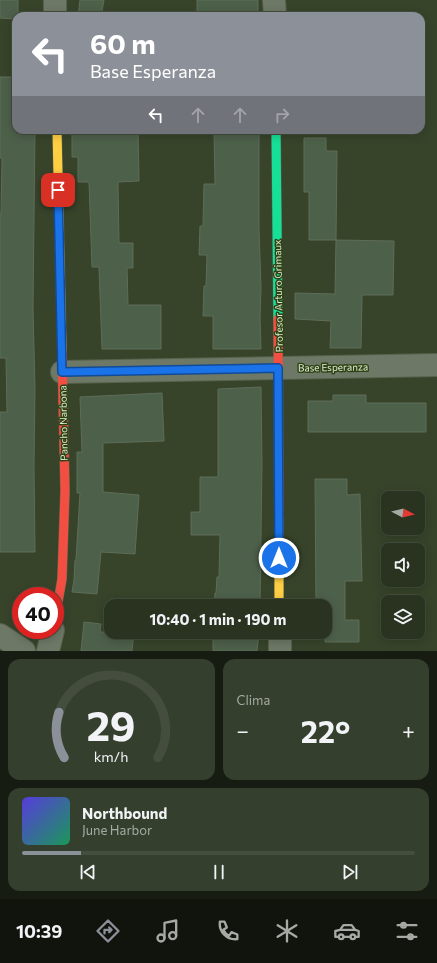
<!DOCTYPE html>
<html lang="es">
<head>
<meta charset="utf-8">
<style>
	body { margin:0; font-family:Commissioner,sans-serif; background:#353f2d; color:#f1f3f6; height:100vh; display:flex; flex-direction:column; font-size:15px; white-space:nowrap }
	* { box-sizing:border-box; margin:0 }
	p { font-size:13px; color:#a5aaa5 }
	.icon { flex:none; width:22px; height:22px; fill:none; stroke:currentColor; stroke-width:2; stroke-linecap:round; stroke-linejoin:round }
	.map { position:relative; height:651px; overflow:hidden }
	.details { display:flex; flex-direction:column; gap:8px; padding:8px; background:#171c12; flex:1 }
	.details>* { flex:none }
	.hud { position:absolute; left:12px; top:12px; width:413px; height:122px; border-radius:12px; box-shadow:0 2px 10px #0003,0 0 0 1px #454e3e; background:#8c9099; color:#fff; overflow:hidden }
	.needle { width:26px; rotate:97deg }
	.fabs { position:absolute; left:381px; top:491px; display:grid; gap:8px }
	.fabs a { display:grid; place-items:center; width:44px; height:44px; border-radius:8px; background:#293320; box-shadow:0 2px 10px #0003,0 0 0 1px #454e3e; font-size:20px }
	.speed { position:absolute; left:12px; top:587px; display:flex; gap:8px; font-size:20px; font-weight:700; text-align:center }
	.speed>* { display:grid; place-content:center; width:52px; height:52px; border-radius:50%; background:#293320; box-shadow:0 2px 10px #0003,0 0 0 1px #454e3e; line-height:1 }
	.speed .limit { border:6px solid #d22; background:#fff; color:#111 }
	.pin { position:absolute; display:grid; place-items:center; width:34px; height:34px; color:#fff; margin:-17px; border-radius:8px; box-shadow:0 2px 6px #0006 }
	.me { position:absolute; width:44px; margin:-22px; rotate:0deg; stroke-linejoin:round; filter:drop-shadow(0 0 3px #0008) }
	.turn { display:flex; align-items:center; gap:14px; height:84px; padding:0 12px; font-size:18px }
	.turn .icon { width:52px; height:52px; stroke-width:2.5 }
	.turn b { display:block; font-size:28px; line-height:34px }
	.lanes { display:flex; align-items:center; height:38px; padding:0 12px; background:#0003; justify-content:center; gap:20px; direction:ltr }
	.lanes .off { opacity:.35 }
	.big { font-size:30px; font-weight:700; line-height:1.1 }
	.details .card { flex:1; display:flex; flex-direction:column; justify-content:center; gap:6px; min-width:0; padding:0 14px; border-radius:12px; background:#353f2d }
	.details .dial { align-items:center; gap:0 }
	.dial svg { height:104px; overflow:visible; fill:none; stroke:#454e3e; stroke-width:7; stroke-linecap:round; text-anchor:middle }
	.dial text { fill:#f1f3f6; stroke:none }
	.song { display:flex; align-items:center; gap:12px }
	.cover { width:48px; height:48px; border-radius:6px; background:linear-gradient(135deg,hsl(250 70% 55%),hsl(150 70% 35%)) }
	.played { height:4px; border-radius:2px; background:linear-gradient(90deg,#8c9099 15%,#454e3e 15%) }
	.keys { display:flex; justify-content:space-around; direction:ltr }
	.heat { display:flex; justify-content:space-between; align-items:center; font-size:22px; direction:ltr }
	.details .tiles { flex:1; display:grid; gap:8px; grid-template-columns:1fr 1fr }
	.card:last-child { grid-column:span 2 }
	.trip { position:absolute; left:104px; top:599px; width:228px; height:40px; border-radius:12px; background:#293320; box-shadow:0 2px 10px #0003,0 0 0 1px #454e3e; font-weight:700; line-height:40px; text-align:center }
	.tabs { display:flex; height:64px; justify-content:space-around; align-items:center; background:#10140d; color:#a5aaa5 }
	.tabs .icon { width:28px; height:28px }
	.tabs .selected { color:#8c9099 }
	.tabs b { font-size:18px; color:#f1f3f6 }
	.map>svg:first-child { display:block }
</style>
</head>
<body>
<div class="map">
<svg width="437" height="651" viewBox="0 0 437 651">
	<rect width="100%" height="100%" fill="#37442a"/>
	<path fill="#4d604a" stroke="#5e6d59" d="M0,0H18V16H16V19L0,18Z
		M80,0H104L101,16H78Z
		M197,0H258V16H197Z
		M0,77H16V130H35L33,308L35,388L34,464L35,552H0V412H7L6,358H0V214H1L2,158H0Z
		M72,130H138L139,181L118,182L119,243H133V268H127L128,305H161V349H102L99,267H92L89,182H78V157H72Z
		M214,130H259V228L261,288L260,318L261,349H213V316H203L204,286H206L207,255H199L200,226H203L204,184H215Z
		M304,138H326V151H337L336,240H309V192H304Z
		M336,240L394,241L393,295H362L361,348H330L331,321L295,319V293L335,294Z
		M261,387L262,464L260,606H214L215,593H216L217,577H219L220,535H191V512H200V477H218V389Z
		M162,393L164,441L103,443V492L139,495L135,554L101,552L97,594L72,592L74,580L75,560H76L80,493H77V452H82L80,397Z
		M333,395H366V403H426V432H308V401H333Z
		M315,479H347V495L360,494L362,581H345V620H359V642H325V606H316Z
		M84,622L101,624L100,632H134L132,651H81Z
		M213,632H259L257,651H213Z"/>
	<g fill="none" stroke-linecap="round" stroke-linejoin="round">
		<g stroke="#57624c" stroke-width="24">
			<path id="street" d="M55,0V16
				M274,0L275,16
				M62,372L437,365
				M280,632V651
				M0,635L24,651
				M48,651L53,630"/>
		</g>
		<g stroke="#57624c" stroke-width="10">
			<path id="fast" d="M276,130L278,319"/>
		</g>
		<g stroke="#57624c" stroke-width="10">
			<path id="slow" d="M57,130L62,351
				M279,519V606"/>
		</g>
		<g stroke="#57624c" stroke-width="10">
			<path id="jam" d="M278,319L279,519
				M55,619L62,579L65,491L62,351"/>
		</g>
		<use href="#street" stroke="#6e7866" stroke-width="22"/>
		<use href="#fast" stroke="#16e098" stroke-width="9"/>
		<use href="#slow" stroke="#ffcf43" stroke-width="9"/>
		<use href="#jam" stroke="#f24e42" stroke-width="9"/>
	</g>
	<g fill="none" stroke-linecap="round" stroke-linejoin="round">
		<g stroke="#114b97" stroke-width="10">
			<path id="route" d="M58,190L62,372L278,368L279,558"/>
		</g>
		<use href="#route" stroke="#1a73e8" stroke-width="7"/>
	</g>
	<g text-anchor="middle" stroke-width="3" stroke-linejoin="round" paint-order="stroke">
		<g font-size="10" fill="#ddebd1" stroke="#2d4315">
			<text transform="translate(278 296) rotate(-91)" y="4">Profesor Arturo Grimaux</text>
			<text transform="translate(333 367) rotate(-1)" y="4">Base Esperanza</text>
			<text transform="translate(63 423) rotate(-91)" y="4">Pancho Narbona</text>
		</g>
	</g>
</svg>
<div class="fabs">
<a><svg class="needle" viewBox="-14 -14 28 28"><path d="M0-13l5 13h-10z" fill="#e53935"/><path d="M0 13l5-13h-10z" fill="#a5aaa5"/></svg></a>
<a><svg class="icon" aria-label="sound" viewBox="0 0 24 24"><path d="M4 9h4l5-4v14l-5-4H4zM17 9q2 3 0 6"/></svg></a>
<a><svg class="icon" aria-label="layers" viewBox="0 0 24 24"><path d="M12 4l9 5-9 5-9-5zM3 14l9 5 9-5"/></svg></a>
</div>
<div class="speed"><div class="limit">40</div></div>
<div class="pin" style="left:58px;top:190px;background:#d93025"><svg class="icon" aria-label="arrive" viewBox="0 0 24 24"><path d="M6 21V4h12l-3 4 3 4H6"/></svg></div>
<svg class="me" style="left:279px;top:558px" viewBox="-20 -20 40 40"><circle r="17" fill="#1a73e8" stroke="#fff" stroke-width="3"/><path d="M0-11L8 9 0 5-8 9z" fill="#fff"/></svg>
<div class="trip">10:40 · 1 min · 190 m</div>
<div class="hud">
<div class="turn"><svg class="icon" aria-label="left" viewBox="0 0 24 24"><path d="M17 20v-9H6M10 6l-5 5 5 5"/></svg><div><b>60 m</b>Base Esperanza</div></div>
<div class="lanes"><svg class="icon" aria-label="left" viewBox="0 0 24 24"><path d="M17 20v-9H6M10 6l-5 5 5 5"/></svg><svg class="icon off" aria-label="ahead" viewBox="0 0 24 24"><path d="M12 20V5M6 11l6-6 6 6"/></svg><svg class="icon off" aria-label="ahead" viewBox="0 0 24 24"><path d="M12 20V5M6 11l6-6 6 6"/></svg><svg class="icon off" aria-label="right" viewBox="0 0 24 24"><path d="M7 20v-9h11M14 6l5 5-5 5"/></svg></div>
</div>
</div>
<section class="details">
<div class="tiles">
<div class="card dial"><svg viewBox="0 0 100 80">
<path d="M14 69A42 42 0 1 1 86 69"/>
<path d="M14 69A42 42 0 0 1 10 34" stroke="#8c9099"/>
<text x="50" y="56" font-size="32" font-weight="700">29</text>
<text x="50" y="72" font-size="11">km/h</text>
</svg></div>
<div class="card"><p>Clima</p>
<div class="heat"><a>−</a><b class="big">22°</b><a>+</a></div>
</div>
<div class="card">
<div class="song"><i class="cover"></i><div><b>Northbound</b><p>June Harbor</p></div></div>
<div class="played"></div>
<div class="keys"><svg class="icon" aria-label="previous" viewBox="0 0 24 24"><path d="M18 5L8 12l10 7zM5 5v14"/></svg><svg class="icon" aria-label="pause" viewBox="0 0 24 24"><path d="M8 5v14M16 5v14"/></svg><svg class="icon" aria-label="next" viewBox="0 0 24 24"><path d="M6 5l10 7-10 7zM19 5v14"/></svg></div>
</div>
</div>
</section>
<nav class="tabs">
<b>10:39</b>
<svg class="icon selected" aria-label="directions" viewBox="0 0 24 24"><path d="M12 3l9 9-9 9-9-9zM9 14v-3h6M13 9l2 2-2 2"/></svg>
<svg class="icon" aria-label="music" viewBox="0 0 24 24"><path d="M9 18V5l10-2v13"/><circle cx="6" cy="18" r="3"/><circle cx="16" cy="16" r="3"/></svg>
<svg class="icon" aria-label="phone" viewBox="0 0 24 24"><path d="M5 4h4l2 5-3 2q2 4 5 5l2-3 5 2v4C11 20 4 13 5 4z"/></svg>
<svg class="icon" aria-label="climate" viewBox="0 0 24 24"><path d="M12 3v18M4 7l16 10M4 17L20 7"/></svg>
<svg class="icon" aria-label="car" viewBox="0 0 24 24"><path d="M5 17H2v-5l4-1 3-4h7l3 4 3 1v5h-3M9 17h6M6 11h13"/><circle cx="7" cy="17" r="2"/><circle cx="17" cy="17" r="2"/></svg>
<svg class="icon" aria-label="filters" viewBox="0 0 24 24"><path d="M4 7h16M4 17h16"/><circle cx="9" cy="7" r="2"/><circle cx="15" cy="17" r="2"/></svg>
</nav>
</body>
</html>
